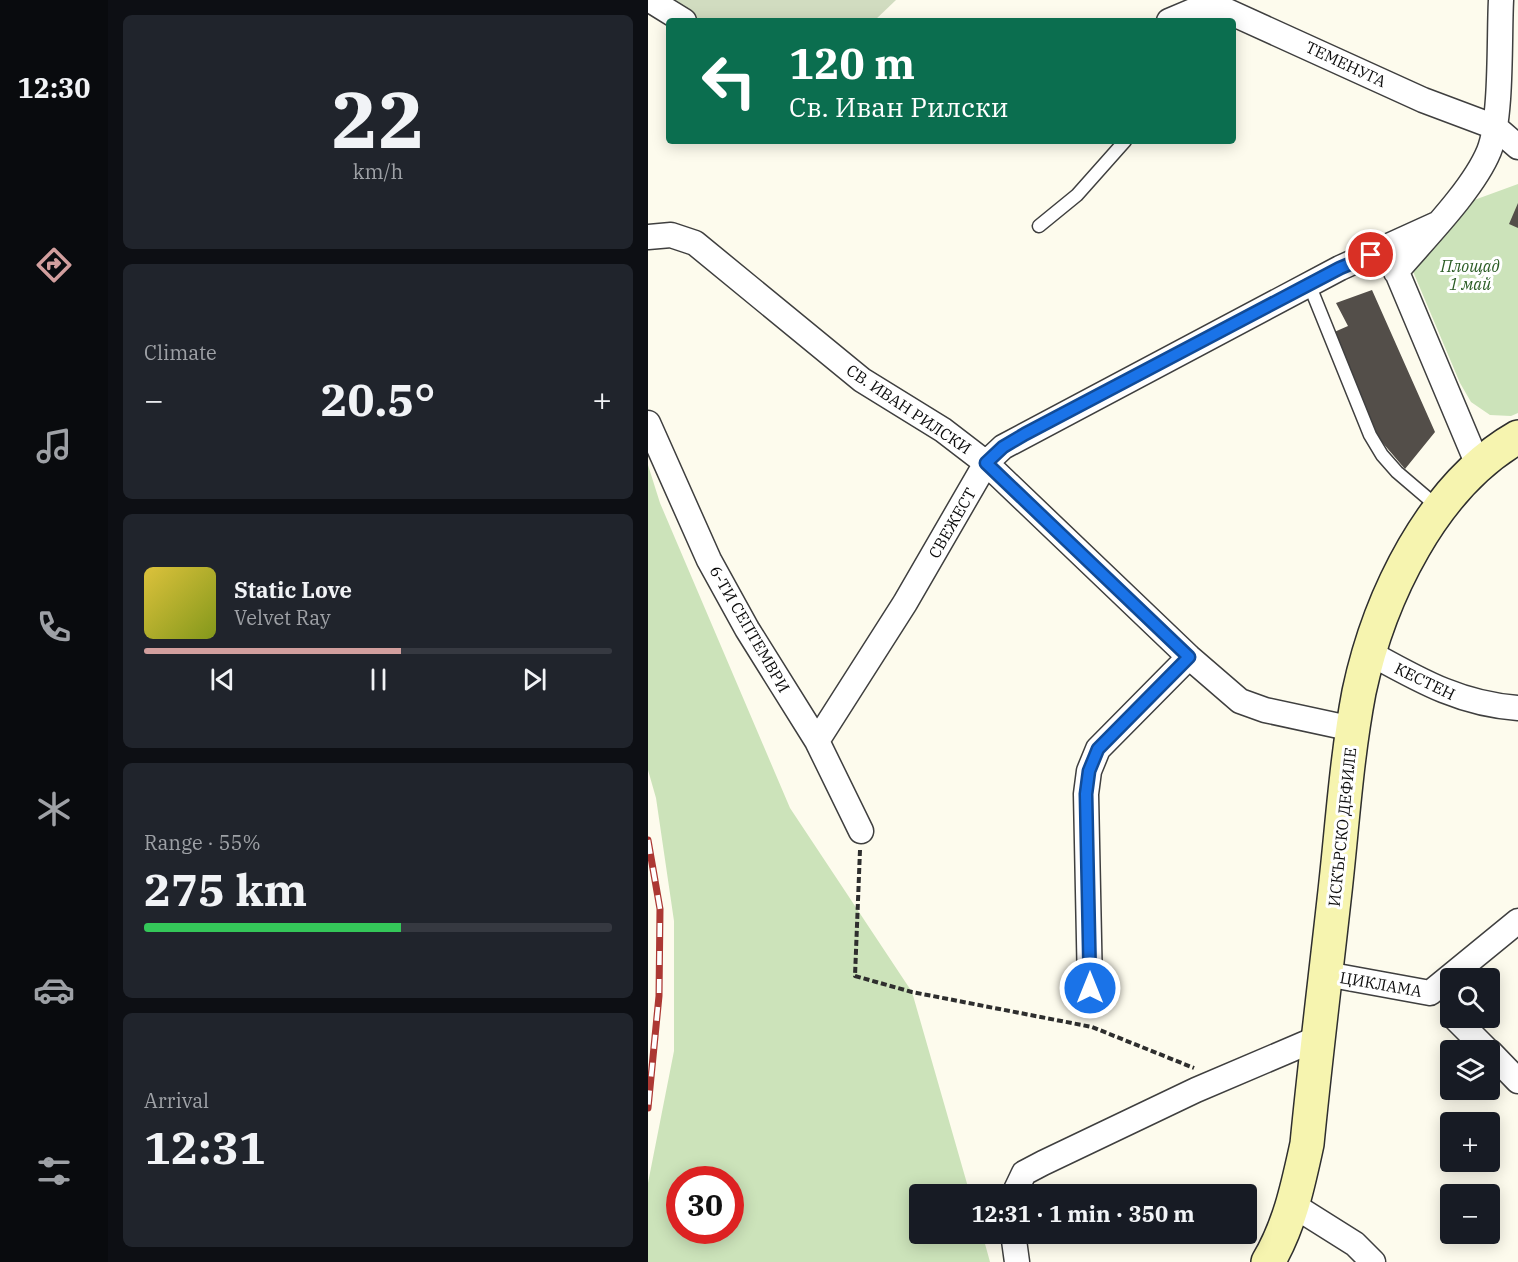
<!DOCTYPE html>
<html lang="en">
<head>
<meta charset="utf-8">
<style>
	body { margin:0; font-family:"IBM Plex Serif",serif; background:#20242c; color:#f1f3f6; height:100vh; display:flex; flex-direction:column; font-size:22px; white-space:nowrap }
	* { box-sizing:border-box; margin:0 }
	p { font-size:20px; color:#9ea1a6 }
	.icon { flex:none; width:33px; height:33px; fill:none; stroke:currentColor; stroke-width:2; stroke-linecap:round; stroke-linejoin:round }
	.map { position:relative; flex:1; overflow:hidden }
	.drawer { display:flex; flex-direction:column; gap:15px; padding:15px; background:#0d0f14; width:540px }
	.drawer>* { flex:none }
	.banner { position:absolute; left:18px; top:18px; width:570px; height:126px; border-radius:6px; box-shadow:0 3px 15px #0003; background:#0b6e4f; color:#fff; overflow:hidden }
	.fabs { position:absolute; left:792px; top:968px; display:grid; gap:12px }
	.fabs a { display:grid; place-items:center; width:60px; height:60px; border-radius:6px; background:#171b24; box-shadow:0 3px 15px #0003; font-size:30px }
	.speed { position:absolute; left:18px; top:1166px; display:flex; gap:12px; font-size:30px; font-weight:700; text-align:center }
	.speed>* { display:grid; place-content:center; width:78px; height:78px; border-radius:50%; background:#171b24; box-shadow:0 3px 15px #0003; line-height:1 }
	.speed .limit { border:9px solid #d22; background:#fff; color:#111 }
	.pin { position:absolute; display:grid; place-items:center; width:51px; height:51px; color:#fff; margin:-26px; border:3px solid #fff; border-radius:50%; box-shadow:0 2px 6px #0007 }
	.me { position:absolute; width:66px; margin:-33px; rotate:0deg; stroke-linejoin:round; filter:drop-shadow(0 0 4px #0008) }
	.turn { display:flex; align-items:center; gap:21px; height:126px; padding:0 24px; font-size:27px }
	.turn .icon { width:78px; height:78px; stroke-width:2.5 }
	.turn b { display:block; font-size:42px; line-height:51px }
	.big { font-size:45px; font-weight:700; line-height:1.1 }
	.drawer .widget { flex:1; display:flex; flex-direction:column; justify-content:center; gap:9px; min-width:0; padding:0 21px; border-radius:9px; background:#20242c }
	.drawer .dial { align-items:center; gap:0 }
	.dial b { font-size:78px; line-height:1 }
	.song { display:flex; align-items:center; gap:18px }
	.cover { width:72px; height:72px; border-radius:9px; background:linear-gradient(135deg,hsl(50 70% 55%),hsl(70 70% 35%)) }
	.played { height:6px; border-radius:3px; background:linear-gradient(90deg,#d29f9e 55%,#363941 55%) }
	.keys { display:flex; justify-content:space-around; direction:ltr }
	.heat { display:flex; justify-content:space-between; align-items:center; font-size:33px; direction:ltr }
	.charge { height:9px; border-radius:4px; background:linear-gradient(90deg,#34c759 55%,#363941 0) }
	.trip { position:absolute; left:261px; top:1184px; width:348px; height:60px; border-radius:6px; background:#171b24; box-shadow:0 3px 15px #0003; font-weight:700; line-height:60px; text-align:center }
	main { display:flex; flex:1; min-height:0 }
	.menu { display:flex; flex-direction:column; width:108px; justify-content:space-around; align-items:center; background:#090b0e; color:#9ea1a6 }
	.menu .icon { width:42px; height:42px }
	.menu .active { color:#d29f9e }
	.menu b { font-size:27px; color:#f1f3f6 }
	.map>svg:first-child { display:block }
</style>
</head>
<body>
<main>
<nav class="menu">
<b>12:30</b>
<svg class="icon active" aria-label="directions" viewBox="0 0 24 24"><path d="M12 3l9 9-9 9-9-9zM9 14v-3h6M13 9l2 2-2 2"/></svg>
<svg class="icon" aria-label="music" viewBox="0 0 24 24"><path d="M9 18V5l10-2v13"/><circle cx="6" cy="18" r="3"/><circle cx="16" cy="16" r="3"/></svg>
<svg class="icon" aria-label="phone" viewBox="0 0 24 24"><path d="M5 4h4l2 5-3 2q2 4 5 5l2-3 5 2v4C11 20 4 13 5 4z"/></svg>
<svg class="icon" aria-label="climate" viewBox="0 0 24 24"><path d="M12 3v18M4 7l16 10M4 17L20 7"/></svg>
<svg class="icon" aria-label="car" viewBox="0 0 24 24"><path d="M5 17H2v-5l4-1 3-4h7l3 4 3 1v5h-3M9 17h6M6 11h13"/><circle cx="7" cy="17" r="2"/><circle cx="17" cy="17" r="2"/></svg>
<svg class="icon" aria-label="filters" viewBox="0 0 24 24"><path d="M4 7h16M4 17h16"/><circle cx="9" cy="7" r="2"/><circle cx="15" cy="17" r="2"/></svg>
</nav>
<section class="drawer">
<div class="widget dial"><b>22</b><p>km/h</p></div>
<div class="widget"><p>Climate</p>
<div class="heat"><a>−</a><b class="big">20.5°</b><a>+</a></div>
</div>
<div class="widget">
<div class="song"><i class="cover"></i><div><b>Static Love</b><p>Velvet Ray</p></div></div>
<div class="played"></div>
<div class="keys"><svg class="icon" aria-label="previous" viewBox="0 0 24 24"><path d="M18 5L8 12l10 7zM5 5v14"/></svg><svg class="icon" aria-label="pause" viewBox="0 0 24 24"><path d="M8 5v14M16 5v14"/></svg><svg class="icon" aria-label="next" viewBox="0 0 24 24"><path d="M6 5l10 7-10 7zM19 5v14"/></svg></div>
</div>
<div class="widget"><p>Range · 55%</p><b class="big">275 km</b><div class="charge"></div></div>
<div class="widget"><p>Arrival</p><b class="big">12:31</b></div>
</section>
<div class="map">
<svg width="870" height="1262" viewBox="0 0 870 1262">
	<rect width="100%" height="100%" fill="#fdfbed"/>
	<path fill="#cce3ba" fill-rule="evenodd" d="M870,184V413L863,416L842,415L823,402L812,383L764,269L818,203Z
		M0,465L12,503L142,808L264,992L322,1194H272V1233H334L342,1262H0V1183L26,1051V921L8,798L0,770ZM32,1179H82V1230H32Z"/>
	<path fill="#d1dcc0" d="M2,0H248L226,21H36Z"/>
	<path fill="#534e49" d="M870,203V228L861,224Z
		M724,290L787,432L757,469L728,435L684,333L700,326L688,303Z"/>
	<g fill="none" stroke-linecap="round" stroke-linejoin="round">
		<g stroke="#3f3f3f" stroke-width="15">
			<path id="service" d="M391,226L429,195L477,141
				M661,284L722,435L734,455L749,472L790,507"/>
		</g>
		<g stroke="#3f3f3f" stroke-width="27">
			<path id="minor" d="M2,0L36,21
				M521,21L547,10H577L775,100L847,127L870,147
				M0,237L23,235L47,243L214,380L295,430L338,463L541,657L592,701L617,710L705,729
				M743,258L830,465
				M748,272C776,239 825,190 841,151C854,118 851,39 853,0
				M0,423L61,560L99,629L169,741L213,831
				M722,653C771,680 812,704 870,708
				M169,741L257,603L338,463L355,447L692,268L789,224
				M678,974L782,993L870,921
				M442,988L438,794L441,771L450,749L541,657
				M806,1017L839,1050
				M842,1052L870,1081
				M366,1194L376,1173L395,1163L548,1090L670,1038
				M645,1205L707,1244L725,1262
				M365,1233L369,1262"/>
		</g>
		<g stroke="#2e2e2e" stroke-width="36">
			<path id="secondary" d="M620,1262C642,1225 650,1185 659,1144C667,1062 677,981 686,900C694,831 698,760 711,692C731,598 784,486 870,437"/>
		</g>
		<path stroke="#2e2e2e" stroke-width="4" stroke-dasharray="6 3" stroke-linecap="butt" d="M212,850L207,976L264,992L444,1027L546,1068"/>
		<use href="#service" stroke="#fff" stroke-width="12"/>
		<use href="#minor" stroke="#fff" stroke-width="24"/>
		<use href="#secondary" stroke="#f6f4af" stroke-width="33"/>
		<g stroke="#ac3833" stroke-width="7">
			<path id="rail" d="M0,840L12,909L11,996L0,1108"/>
		</g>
		<use href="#rail" stroke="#fff" stroke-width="4.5" stroke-dasharray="14" stroke-linecap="butt"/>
	</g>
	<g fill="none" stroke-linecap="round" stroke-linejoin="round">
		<g stroke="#114b97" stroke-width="15">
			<path id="route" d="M442,988L438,794L441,771L450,749L541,657L338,463L355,447L377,434L692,268L723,255"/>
		</g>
		<use href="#route" stroke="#1a73e8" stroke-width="10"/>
	</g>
	<g text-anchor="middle" stroke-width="6" stroke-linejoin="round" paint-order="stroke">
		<g font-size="16" fill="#0c0c0c" stroke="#fff">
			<text transform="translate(698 64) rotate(25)" y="6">ТЕМЕНУГА</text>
			<text transform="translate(261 409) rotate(34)" y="6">СВ. ИВАН РИЛСКИ</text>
			<text transform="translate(304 523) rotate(-60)" y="6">СВЕЖЕСТ</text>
			<text transform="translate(102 629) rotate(60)" y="6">6-ТИ СЕПТЕМВРИ</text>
			<text transform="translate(777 681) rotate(26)" y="6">КЕСТЕН</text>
			<text transform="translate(694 827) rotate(-84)" y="6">ИСКЪРСКО ДЕФИЛЕ</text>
			<text transform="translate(733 984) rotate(10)" y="6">ЦИКЛАМА</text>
		</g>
		<g font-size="16" font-style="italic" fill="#2b5c24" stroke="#fff">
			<text x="822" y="272">Площад<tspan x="822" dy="18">1 май</tspan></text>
		</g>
	</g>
</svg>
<div class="fabs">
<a><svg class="icon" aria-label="search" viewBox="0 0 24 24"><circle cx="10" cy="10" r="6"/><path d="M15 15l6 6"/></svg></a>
<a><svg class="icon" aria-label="layers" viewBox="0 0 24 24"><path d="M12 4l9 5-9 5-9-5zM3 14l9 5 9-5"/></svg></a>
<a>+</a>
<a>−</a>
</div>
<div class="speed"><div class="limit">30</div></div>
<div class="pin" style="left:723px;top:255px;background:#d93025"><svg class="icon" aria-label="arrive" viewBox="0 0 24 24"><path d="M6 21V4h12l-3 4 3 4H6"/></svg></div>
<svg class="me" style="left:442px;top:988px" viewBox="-20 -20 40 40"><circle r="17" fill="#1a73e8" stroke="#fff" stroke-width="3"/><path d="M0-11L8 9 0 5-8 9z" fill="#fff"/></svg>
<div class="trip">12:31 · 1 min · 350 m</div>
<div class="banner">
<div class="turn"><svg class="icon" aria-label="left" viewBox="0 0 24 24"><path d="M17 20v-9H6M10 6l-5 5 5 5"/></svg><div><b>120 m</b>Св. Иван Рилски</div></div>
</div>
</div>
</main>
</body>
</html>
